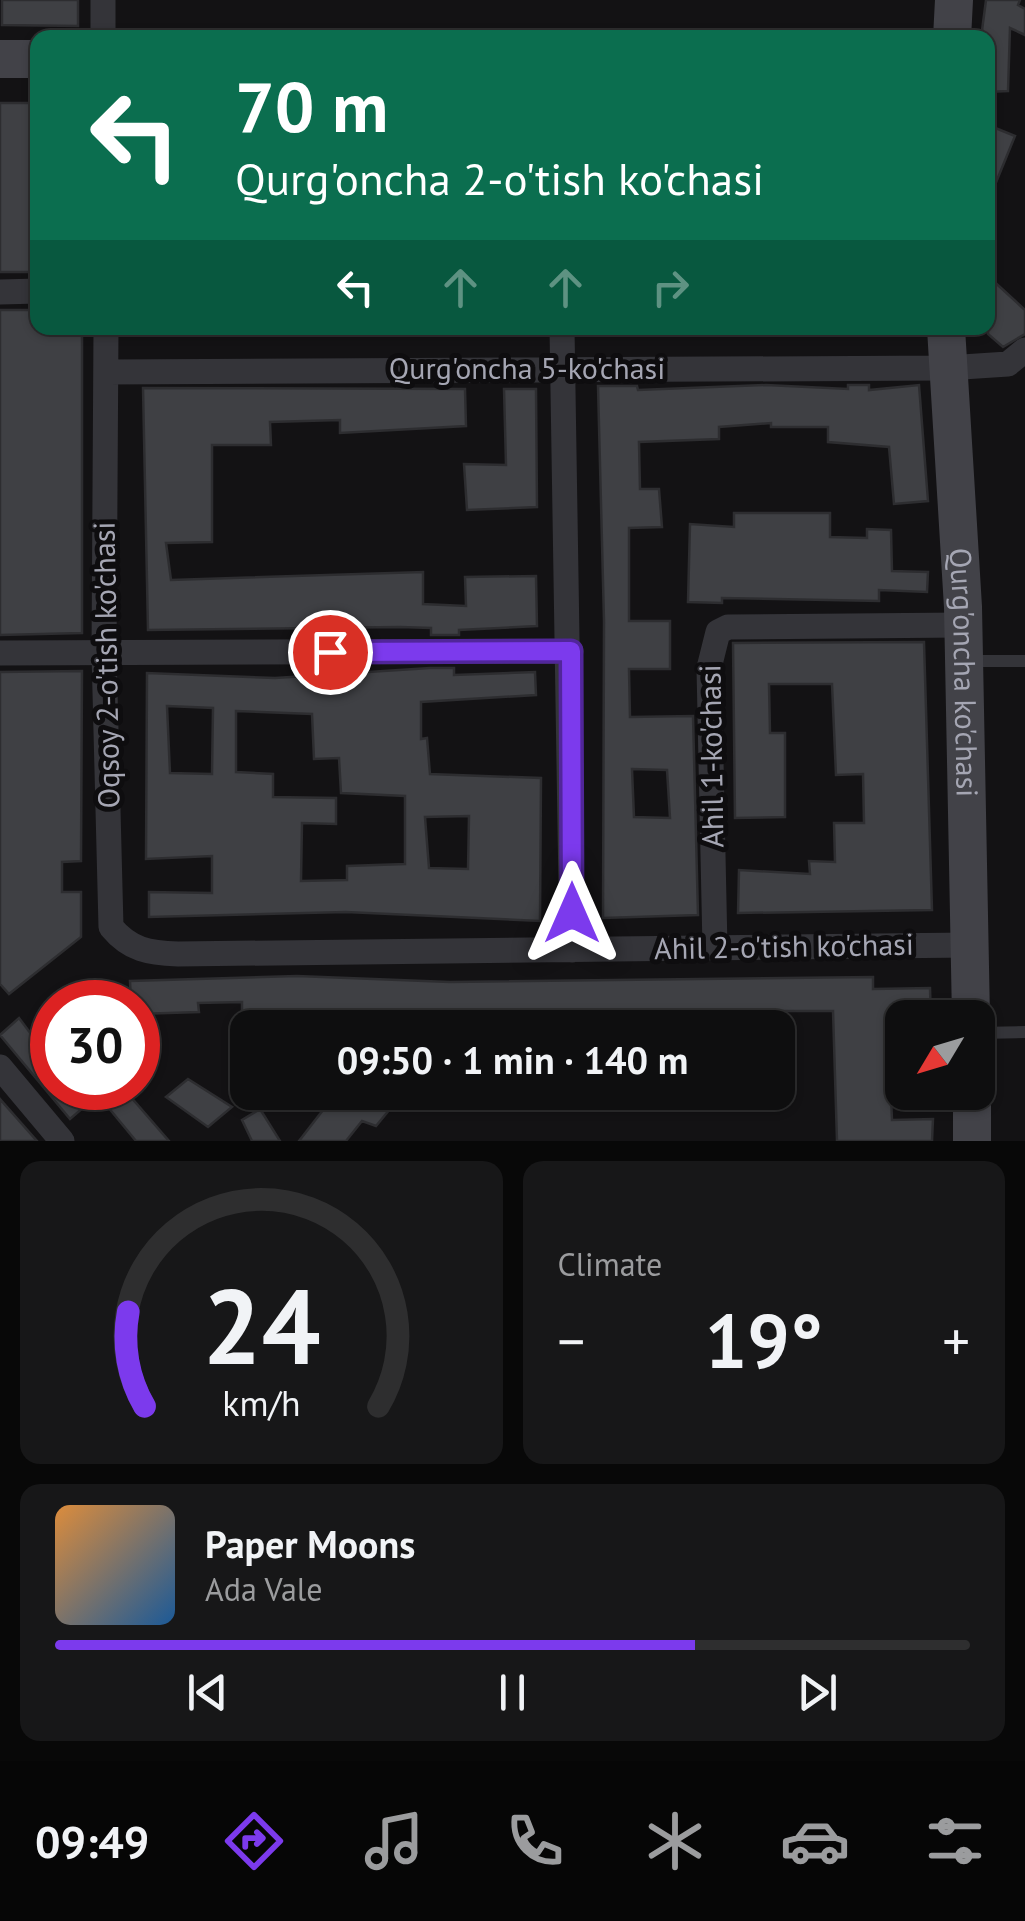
<!DOCTYPE html>
<html lang="en">
<head>
<meta charset="utf-8">
<style>
	body { margin:0; font-family:"PT Sans",sans-serif; background:#171718; color:#f1f3f6; height:100vh; display:flex; flex-direction:column; font-size:38px; white-space:nowrap }
	* { box-sizing:border-box; margin:0 }
	p { font-size:32px; color:#9b9c9e }
	.icon { flex:none; width:55px; height:55px; fill:none; stroke:currentColor; stroke-width:2; stroke-linecap:round; stroke-linejoin:round }
	.map { position:relative; height:1141px; overflow:hidden }
	.sheet { display:flex; flex-direction:column; gap:20px; padding:20px; background:#080808; flex:1 }
	.sheet>* { flex:none }
	.guide { position:absolute; left:30px; top:30px; width:965px; height:305px; border-radius:20px; box-shadow:0 2px 8px #0004,0 0 0 2px #2e2e2f; background:#0b6e4f; color:#fff; overflow:hidden }
	.needle { width:65px; rotate:232deg }
	.buttons { position:absolute; left:885px; top:1000px; display:grid; gap:20px }
	.buttons a { display:grid; place-items:center; width:110px; height:110px; border-radius:20px; background:#0e0e0f; box-shadow:0 2px 8px #0004,0 0 0 2px #2e2e2f; font-size:50px }
	.speed { position:absolute; left:30px; top:980px; display:flex; gap:20px; font-size:50px; font-weight:700; text-align:center }
	.speed>* { display:grid; place-content:center; width:130px; height:130px; border-radius:50%; background:#0e0e0f; box-shadow:0 2px 8px #0004,0 0 0 2px #2e2e2f; line-height:1 }
	.speed .limit { border:15px solid #d22; background:#fff; color:#111 }
	.pin { position:absolute; display:grid; place-items:center; width:85px; height:85px; color:#fff; margin:-42px; border:5px solid #fff; border-radius:50%; box-shadow:0 2px 10px #0007 }
	.me { position:absolute; width:110px; margin:-55px; rotate:0deg; stroke-linejoin:round; filter:drop-shadow(0 0 8px #0008) }
	.turn { display:flex; align-items:center; gap:35px; height:210px; padding:0 40px; font-size:45px }
	.turn .icon { width:130px; height:130px; stroke-width:2.5 }
	.turn b { display:block; font-size:70px; line-height:85px }
	.lanes { display:flex; align-items:center; height:95px; padding:0 40px; background:#0003; justify-content:center; gap:50px; direction:ltr }
	.lanes .off { opacity:.35 }
	.big { font-size:75px; font-weight:800; line-height:1.1 }
	.sheet .widget { flex:1; display:flex; flex-direction:column; justify-content:center; gap:15px; min-width:0; padding:0 35px; border-radius:20px; background:#171718 }
	.sheet .dial { align-items:center; gap:0 }
	.dial svg { height:260px; overflow:visible; fill:none; stroke:#2e2e2f; stroke-width:7; stroke-linecap:round; text-anchor:middle }
	.dial text { fill:#f1f3f6; stroke:none }
	.song { display:flex; align-items:center; gap:30px }
	.cover { width:120px; height:120px; border-radius:15px; background:linear-gradient(135deg,hsl(30 70% 55%),hsl(210 70% 35%)) }
	.played { height:10px; border-radius:5px; background:linear-gradient(90deg,#7c3aed 70%,#2e2e2f 70%) }
	.keys { display:flex; justify-content:space-around; direction:ltr }
	.heat { display:flex; justify-content:space-between; align-items:center; font-size:55px; direction:ltr }
	.sheet .tiles { flex:1; display:grid; gap:20px; grid-template-columns:1fr 1fr }
	.widget:last-child { grid-column:span 2 }
	.trip { position:absolute; left:230px; top:1010px; width:565px; height:100px; border-radius:20px; background:#0e0e0f; box-shadow:0 2px 8px #0004,0 0 0 2px #2e2e2f; font-weight:800; line-height:100px; text-align:center }
	.tabs { display:flex; height:160px; justify-content:space-around; align-items:center; background:#060606; color:#9b9c9e }
	.tabs .icon { width:70px; height:70px }
	.tabs .selected { color:#7c3aed }
	.tabs b { font-size:45px; color:#f1f3f6 }
	.map>svg:first-child { display:block }
</style>
</head>
<body>
<div class="map">
<svg width="1025" height="1141" viewBox="0 0 1025 1141">
	<rect width="100%" height="100%" fill="#131214"/>
	<path fill="#3f4044" stroke="#2d2d30" stroke-width="2.5" fill-rule="evenodd" d="M2,0H78V26L2,25Z
		M986,0H1020L1018,5L1025,9V35L1010,28L1008,91L988,92V38H981Z
		M0,103H38V272H0Z
		M988,125L1015,136L988,202Z
		M988,276L1025,310V334L1003,347L988,334Z
		M0,310H38V328H82V633L0,635Z
		M766,385L848,389V385H869V390L919,385L928,501L894,504L889,447L828,442V427H771V423L719,427V439L639,442L640,489H659L662,527L629,528V621H670V669H629L630,717L693,716L698,915L603,918L604,621L598,386H637L638,390ZM632,769L667,770L670,818L634,817Z
		M143,388L465,389L466,426L340,433V420L270,422L271,445H212V542L166,543L171,580L423,572V604L466,606L465,577L536,576L537,626L459,630V635H431V628L400,627L148,630Z
		M504,389H536L537,507L467,510L464,464L506,465Z
		M734,513H830V537L867,538V529L891,530L892,571L928,572L927,592L879,590V601L722,598V603L688,602L690,524L734,527Z
		M924,642L932,910L738,913L739,870L810,874L809,861L835,862L834,823H864L863,774L836,775L832,684H769L770,733H785V817L735,818L733,643Z
		M430,668H454V675L535,672L536,695L421,702V739L427,738L430,774L541,778L540,921L346,912L149,917V892L212,893V856L146,859L147,673L275,678ZM167,706L213,708L212,774L170,773ZM236,711L312,714L314,759L339,758L341,793L405,796V864L347,866V880L301,881L302,823L336,824V798L273,797V774L236,772ZM469,816L468,869L429,868L425,817Z
		M82,671L81,861L62,862V892H81V937L9,994L0,984V672Z
		M297,976L450,982L873,977V989L930,988L931,1018H902V1070L890,1071L892,1120L933,1119L932,1141H837L833,1011H736V1021L693,1028L694,1014L552,1021V1015L501,1016V1024L401,1025V1010H357L356,1028H335V1013L286,1012L287,1028H267L266,1014H242V1002L198,1003L199,1012L138,1014V1002H131L130,981Z
		M19,1018L34,1038L52,1023V1088H123L169,1141H136L98,1095L70,1119L0,1035Z
		M188,1079L232,1107L208,1127L166,1097Z
		M337,1092H404L376,1126L362,1121L346,1141H299Z
		M0,1099L37,1141H0Z
		M260,1109L280,1141H252L242,1120Z"/>
	<g fill="none" stroke-linecap="round" stroke-linejoin="round">
		<path stroke="#343439" stroke-width="12" d="M966,661H1025
			M978,1033L1025,1032"/>
		<path stroke="#343439" stroke-width="25" d="M103,38V0
			M0,292L38,291
			M106,328L104,653L111,927C130,950 149,953 178,954L970,945
			M562,328L572,950
			M106,372L947,368L1008,364L1025,350
			M0,653L571,651
			M715,948L709,668L718,632L728,627L963,625
			M0,1067L62,1141"/>
		<g stroke="#424248" stroke-width="38">
			<path d="M952,38L954,0"/>
			<path d="M0,59H38"/>
			<path id="s1" d="M946,328L963,607L971,1018"/>
			<path d="M972,1092V1141"/>
		</g>
	</g>
	<g fill="none" stroke-linecap="round" stroke-linejoin="round">
		<g stroke="#51269a" stroke-width="25">
			<path id="route" d="M330,652L571,651L572,913"/>
		</g>
		<use href="#route" stroke="#7c3aed" stroke-width="18"/>
	</g>
	<g text-anchor="middle" stroke-width="10" stroke-linejoin="round" paint-order="stroke">
		<g font-size="30" fill="#a5a6b3" stroke="#0e0d0f">
			<text x="527" y="379">Qurg'oncha 5-ko'chasi</text>
			<text transform="translate(107 665) rotate(-91)" y="10">Oqsoy 2-o'tish ko'chasi</text>
			<text dy="10" stroke="none"><textPath href="#s1" startOffset="345">Qurg'oncha ko'chasi</textPath></text>
			<text transform="translate(712 756) rotate(-91)" y="10">Ahil 1-ko'chasi</text>
			<text transform="translate(784 947) rotate(-1)" y="10">Ahil 2-o'tish ko'chasi</text>
		</g>
	</g>
</svg>
<div class="buttons">
<a><svg class="needle" viewBox="-14 -14 28 28"><path d="M0-13l5 13h-10z" fill="#e53935"/><path d="M0 13l5-13h-10z" fill="#9b9c9e"/></svg></a>
</div>
<div class="speed"><div class="limit">30</div></div>
<div class="pin" style="left:330px;top:652px;background:#d93025"><svg class="icon" aria-label="arrive" viewBox="0 0 24 24"><path d="M6 21V4h12l-3 4 3 4H6"/></svg></div>
<svg class="me" style="left:572px;top:913px" viewBox="-20 -20 40 40"><path d="M0-17L14 15 0 8-14 15z" fill="#7c3aed" stroke="#fff" stroke-width="4"/></svg>
<div class="trip">09:50 · 1 min · 140 m</div>
<div class="guide">
<div class="turn"><svg class="icon" aria-label="left" viewBox="0 0 24 24"><path d="M17 20v-9H6M10 6l-5 5 5 5"/></svg><div><b>70 m</b>Qurg'oncha 2-o'tish ko'chasi</div></div>
<div class="lanes"><svg class="icon" aria-label="left" viewBox="0 0 24 24"><path d="M17 20v-9H6M10 6l-5 5 5 5"/></svg><svg class="icon off" aria-label="ahead" viewBox="0 0 24 24"><path d="M12 20V5M6 11l6-6 6 6"/></svg><svg class="icon off" aria-label="ahead" viewBox="0 0 24 24"><path d="M12 20V5M6 11l6-6 6 6"/></svg><svg class="icon off" aria-label="right" viewBox="0 0 24 24"><path d="M7 20v-9h11M14 6l5 5-5 5"/></svg></div>
</div>
</div>
<section class="sheet">
<div class="tiles">
<div class="widget dial"><svg viewBox="0 0 100 80">
<path d="M14 69A42 42 0 1 1 86 69"/>
<path d="M14 69A42 42 0 0 1 9 40" stroke="#7c3aed"/>
<text x="50" y="56" font-size="32" font-weight="700">24</text>
<text x="50" y="72" font-size="11">km/h</text>
</svg></div>
<div class="widget"><p>Climate</p>
<div class="heat"><a>−</a><b class="big">19°</b><a>+</a></div>
</div>
<div class="widget">
<div class="song"><i class="cover"></i><div><b>Paper Moons</b><p>Ada Vale</p></div></div>
<div class="played"></div>
<div class="keys"><svg class="icon" aria-label="previous" viewBox="0 0 24 24"><path d="M18 5L8 12l10 7zM5 5v14"/></svg><svg class="icon" aria-label="pause" viewBox="0 0 24 24"><path d="M8 5v14M16 5v14"/></svg><svg class="icon" aria-label="next" viewBox="0 0 24 24"><path d="M6 5l10 7-10 7zM19 5v14"/></svg></div>
</div>
</div>
</section>
<nav class="tabs">
<b>09:49</b>
<svg class="icon selected" aria-label="directions" viewBox="0 0 24 24"><path d="M12 3l9 9-9 9-9-9zM9 14v-3h6M13 9l2 2-2 2"/></svg>
<svg class="icon" aria-label="music" viewBox="0 0 24 24"><path d="M9 18V5l10-2v13"/><circle cx="6" cy="18" r="3"/><circle cx="16" cy="16" r="3"/></svg>
<svg class="icon" aria-label="phone" viewBox="0 0 24 24"><path d="M5 4h4l2 5-3 2q2 4 5 5l2-3 5 2v4C11 20 4 13 5 4z"/></svg>
<svg class="icon" aria-label="climate" viewBox="0 0 24 24"><path d="M12 3v18M4 7l16 10M4 17L20 7"/></svg>
<svg class="icon" aria-label="car" viewBox="0 0 24 24"><path d="M5 17H2v-5l4-1 3-4h7l3 4 3 1v5h-3M9 17h6M6 11h13"/><circle cx="7" cy="17" r="2"/><circle cx="17" cy="17" r="2"/></svg>
<svg class="icon" aria-label="filters" viewBox="0 0 24 24"><path d="M4 7h16M4 17h16"/><circle cx="9" cy="7" r="2"/><circle cx="15" cy="17" r="2"/></svg>
</nav>
</body>
</html>
